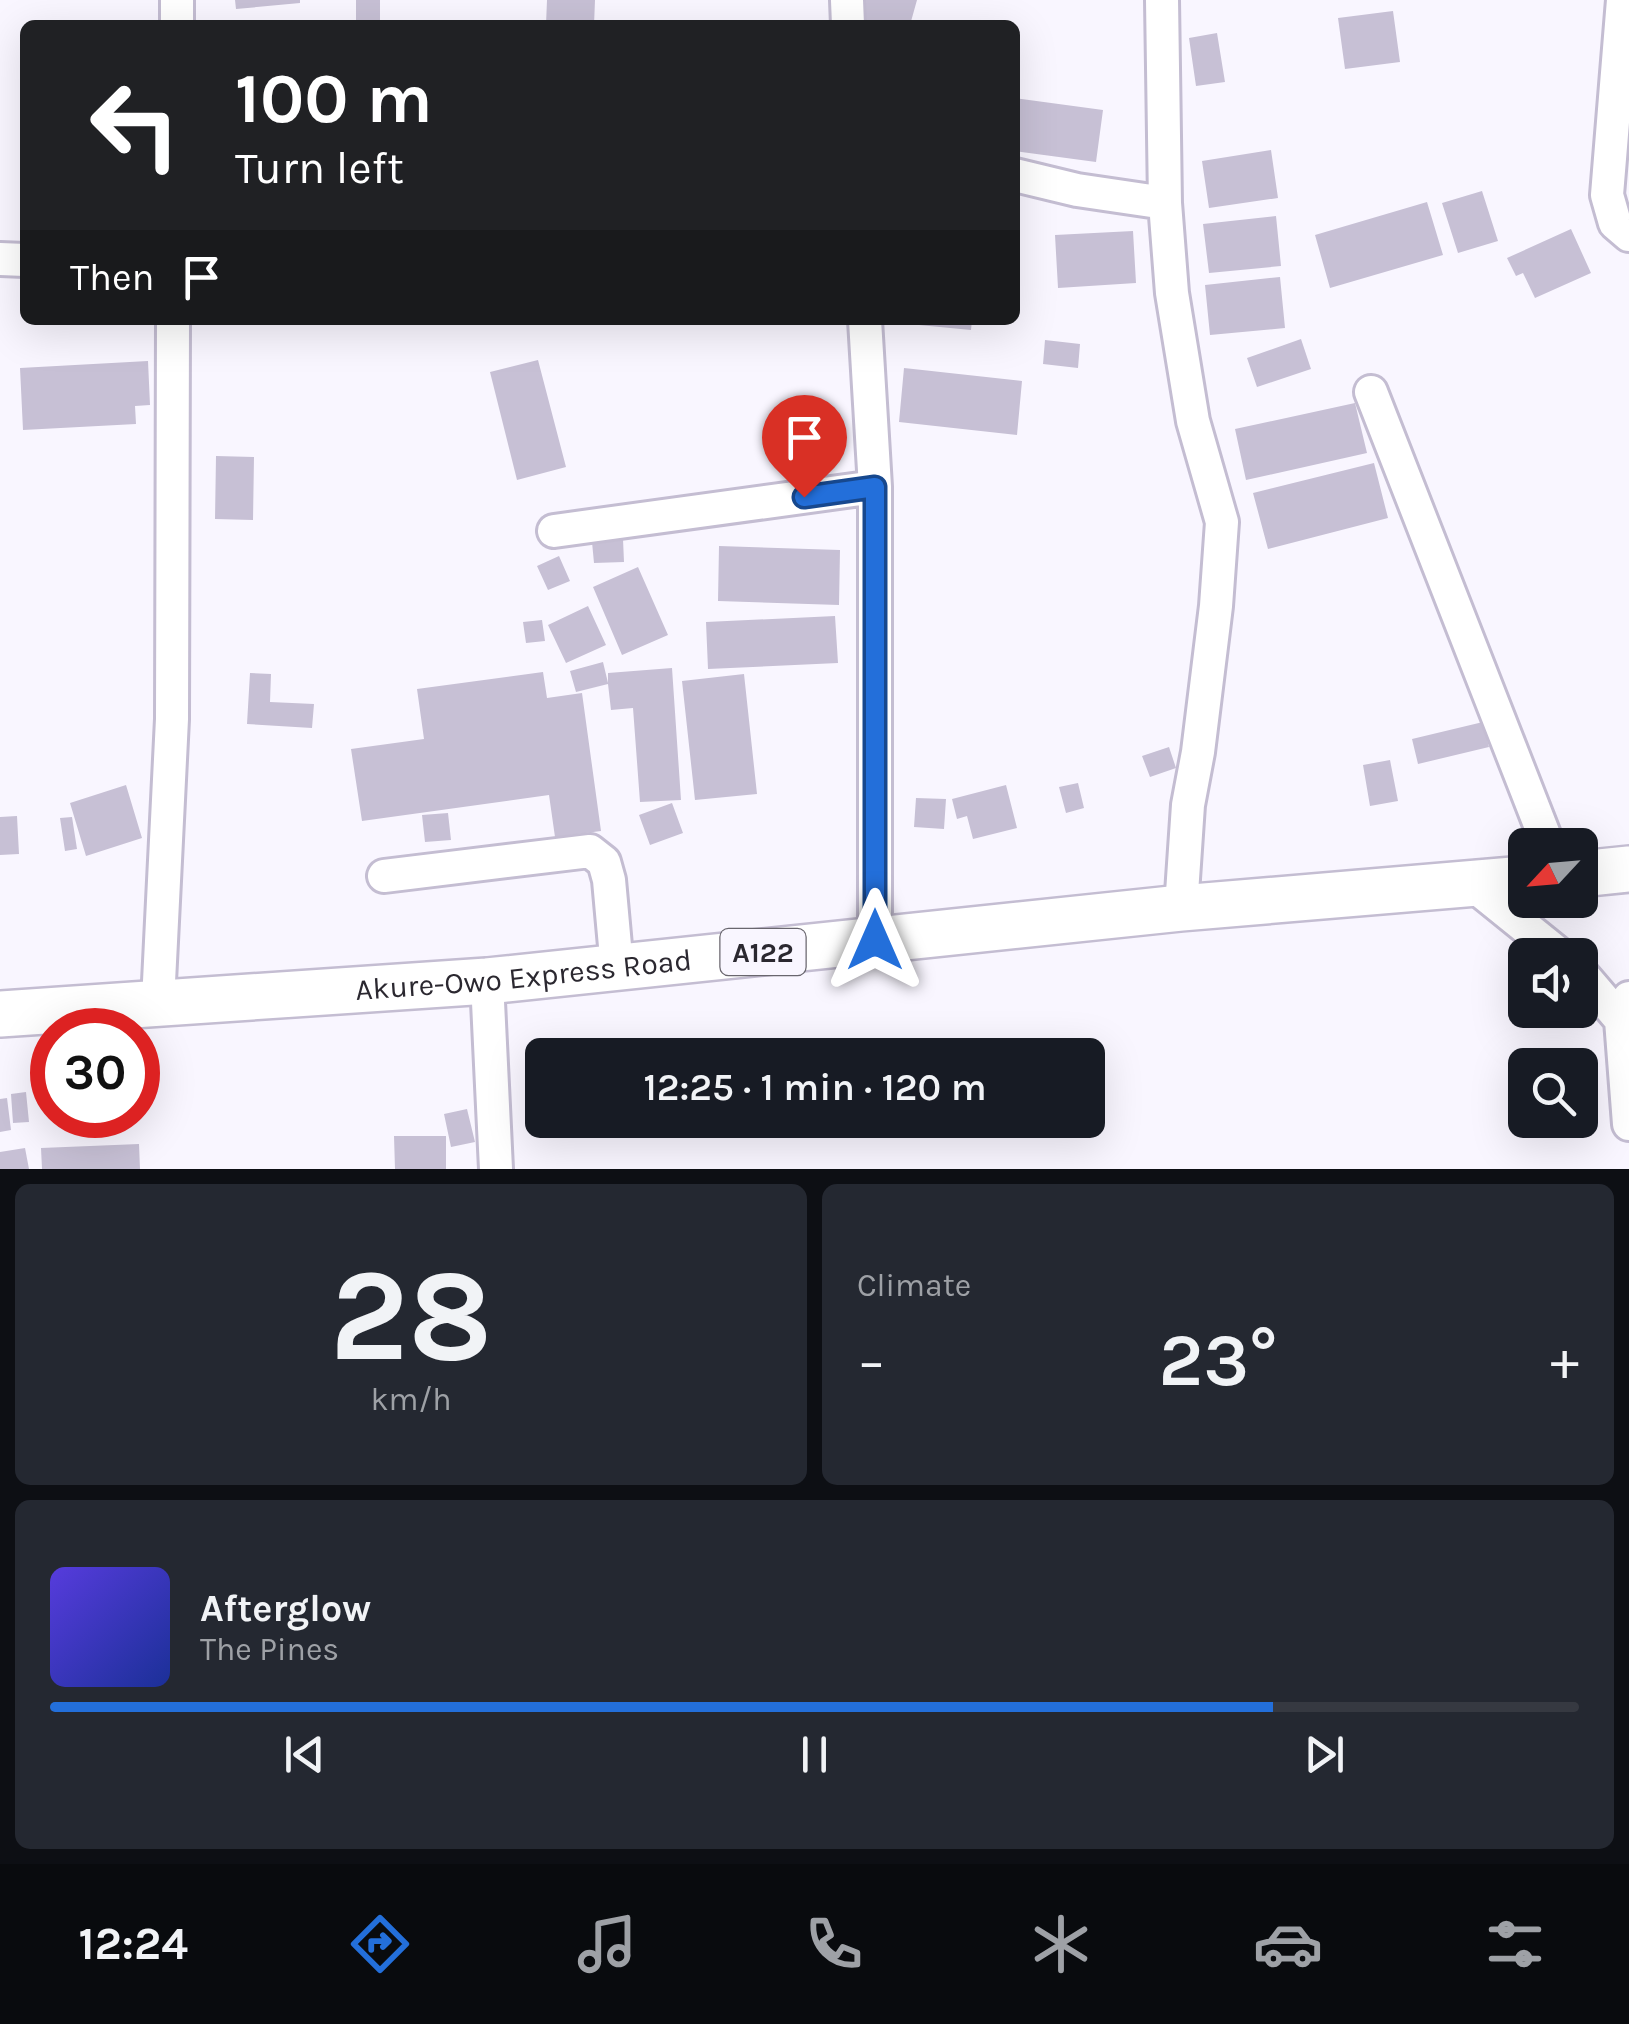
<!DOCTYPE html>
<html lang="en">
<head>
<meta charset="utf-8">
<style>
	body { margin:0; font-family:Karla,sans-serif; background:#242831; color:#f1f3f6; height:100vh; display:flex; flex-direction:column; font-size:38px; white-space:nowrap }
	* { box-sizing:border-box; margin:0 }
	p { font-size:32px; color:#9ea1a6 }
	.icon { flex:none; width:55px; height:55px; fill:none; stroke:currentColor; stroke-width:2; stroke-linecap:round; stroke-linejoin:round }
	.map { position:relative; height:1169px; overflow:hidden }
	.details { display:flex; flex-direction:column; gap:15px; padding:15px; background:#0d0f14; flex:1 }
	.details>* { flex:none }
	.top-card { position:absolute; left:20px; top:20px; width:1000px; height:305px; border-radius:15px; box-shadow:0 10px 40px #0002; background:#202124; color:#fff; overflow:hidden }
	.needle { width:65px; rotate:244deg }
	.buttons { position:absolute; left:1508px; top:828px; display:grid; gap:20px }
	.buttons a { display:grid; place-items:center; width:90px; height:90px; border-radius:15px; background:#171b24; box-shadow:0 10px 40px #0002; font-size:50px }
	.speed { position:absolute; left:30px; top:1008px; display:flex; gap:20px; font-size:50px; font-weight:700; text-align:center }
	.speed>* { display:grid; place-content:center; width:130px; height:130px; border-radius:50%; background:#171b24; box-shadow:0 10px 40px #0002; line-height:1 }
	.speed .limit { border:15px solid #d22; background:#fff; color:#111 }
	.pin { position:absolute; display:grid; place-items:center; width:85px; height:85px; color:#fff; margin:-102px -42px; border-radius:50% 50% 50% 0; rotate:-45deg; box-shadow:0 0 10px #0007 }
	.pin .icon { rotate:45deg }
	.me { position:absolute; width:110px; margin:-55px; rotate:0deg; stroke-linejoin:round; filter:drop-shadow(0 0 8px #0008) }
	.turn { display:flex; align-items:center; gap:35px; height:210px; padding:0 50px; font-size:45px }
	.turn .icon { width:130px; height:130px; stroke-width:2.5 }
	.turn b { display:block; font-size:70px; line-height:85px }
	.then { display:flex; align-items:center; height:95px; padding:0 50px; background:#0003; gap:20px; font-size:38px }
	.big { font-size:75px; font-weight:600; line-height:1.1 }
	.details .tile { flex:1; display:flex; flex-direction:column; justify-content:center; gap:15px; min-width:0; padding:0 35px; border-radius:15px; background:#242831 }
	.details .dial { align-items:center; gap:0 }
	.dial b { font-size:130px; line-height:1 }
	.song { display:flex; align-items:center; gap:30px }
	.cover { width:120px; height:120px; border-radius:15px; background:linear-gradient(135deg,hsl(250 70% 55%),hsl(230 70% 35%)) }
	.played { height:10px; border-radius:5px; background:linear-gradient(90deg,#236fda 80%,#363941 80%) }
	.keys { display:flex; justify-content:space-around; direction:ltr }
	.heat { display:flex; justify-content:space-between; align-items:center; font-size:55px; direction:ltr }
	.details .tiles { flex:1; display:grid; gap:15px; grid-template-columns:1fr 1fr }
	.tile:last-child { grid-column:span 2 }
	.trip { position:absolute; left:525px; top:1038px; width:580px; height:100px; border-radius:15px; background:#171b24; box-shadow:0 10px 40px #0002; font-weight:600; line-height:100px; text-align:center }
	.menu { display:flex; height:160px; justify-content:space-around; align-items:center; background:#090b0e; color:#9ea1a6 }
	.menu .icon { width:70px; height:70px }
	.menu .current { color:#236fda }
	.menu b { font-size:45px; color:#f1f3f6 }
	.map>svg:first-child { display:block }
</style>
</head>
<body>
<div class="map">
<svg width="1629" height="1169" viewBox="0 0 1629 1169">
	<rect width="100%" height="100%" fill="#f9f6ff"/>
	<path fill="#c7c0d5" d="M235,0H300V3L236,9Z
		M356,0H380V22H356Z
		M547,0H595L594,25H546Z
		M864,0H917L910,25H863L857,23Z
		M1393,11L1400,62L1345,69L1338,18Z
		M1217,33L1225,82L1196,86L1189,38Z
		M1015,98L1103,110L1096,162L1015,151Z
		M1271,150L1278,198L1209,208L1202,161Z
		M1482,191L1498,241L1458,253L1442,203Z
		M1427,202L1443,255L1330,288L1315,235Z
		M1276,216L1281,266L1209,273L1203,224Z
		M1571,229L1591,273L1535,298L1523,273L1516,276L1507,258Z
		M1133,231L1136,283L1058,288L1055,235Z
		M1280,277L1285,328L1210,335L1205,285Z
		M898,320H972L971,330L898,323Z
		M1301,339L1311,369L1257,387L1247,358Z
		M1045,340L1080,344L1078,368L1043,364Z
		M538,360L566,467L517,480L490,372Z
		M148,361L150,405L135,406L136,424L23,430L20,368Z
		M904,368L1022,381L1017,435L899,422Z
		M1355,403L1367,453L1246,480L1235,429Z
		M216,456L254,457L253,520L215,519Z
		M1374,463L1388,518L1268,549L1253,493Z
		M623,539L624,562L594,563L592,542Z
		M719,546L840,550L839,605L718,601Z
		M559,556L570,581L548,590L537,566Z
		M638,567L668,635L622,655L593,587Z
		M588,606L606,645L566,663L548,625Z
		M835,616L838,663L708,669L706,622Z
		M542,620L545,641L526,643L523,622Z
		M603,662L608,683V673L672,668L681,800L640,802L633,708L611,710L608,684L576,692L570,671Z
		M543,672L547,698L582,693L601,831L555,837L549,795L362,821L351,749L424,739L417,689Z
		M250,673L271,674L270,702L314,704L312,728L247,724Z
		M744,674L757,794L695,800L682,681Z
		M1483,722L1489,747L1418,764L1412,739Z
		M1169,747L1176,768L1150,777L1142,756Z
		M1390,760L1398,801L1370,806L1363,765Z
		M1078,783L1084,808L1066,813L1059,787Z
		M126,785L142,838L86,856L70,803Z
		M1006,785L1017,828L973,839L967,816L957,819L952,799Z
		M916,798L946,799L944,829L914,827Z
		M672,803L683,833L650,845L639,815Z
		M448,813L451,840L425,842L422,815Z
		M17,816L19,854L0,855V817Z
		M72,817L77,849L65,851L60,818Z
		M26,1092L29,1122L13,1123L11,1094Z
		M7,1098L11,1130L0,1132V1099Z
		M467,1109L475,1142L451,1147L444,1114Z
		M394,1136H446V1169H395Z
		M139,1144L140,1169H42L41,1148Z
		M25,1148L29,1169H0V1152Z"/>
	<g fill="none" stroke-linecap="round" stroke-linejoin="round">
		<g stroke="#c4bdd2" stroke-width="38">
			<path id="minor" d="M847,0L848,25
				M1162,0L1165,203L1172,293L1193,421L1222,522L1216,606L1198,752L1188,805L1181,908
				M1623,0L1607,195L1615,223L1629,235
				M177,25V0
				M1015,175L1077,190L1165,203
				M0,259L25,260
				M865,320L875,487V940
				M1371,392L1548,845
				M554,531L875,487
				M384,876L590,851L604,862L609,880L617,968
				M1472,884L1560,955
				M1580,972L1621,1020
				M487,981L496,1169
				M1629,998L1621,1020L1629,1124
				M158,1002L172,719L173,320"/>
		</g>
		<g stroke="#c4bdd2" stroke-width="50">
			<g id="highway">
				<path d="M1580,874L1629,869"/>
				<path id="s1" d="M0,1014L487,981L1181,908L1525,879"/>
			</g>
		</g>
		<use href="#minor" stroke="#fff" stroke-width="32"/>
		<use href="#highway" stroke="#fff" stroke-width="45"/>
	</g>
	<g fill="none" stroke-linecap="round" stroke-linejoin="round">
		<g stroke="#17488e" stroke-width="25">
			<path id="route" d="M804,497L875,487V940"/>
		</g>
		<use href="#route" stroke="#236fda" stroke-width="18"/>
	</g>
	<g text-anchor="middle" stroke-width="8" stroke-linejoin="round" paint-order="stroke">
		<rect fill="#f9f6ff" stroke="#69666e" stroke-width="2.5" x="720.5" y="929" width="85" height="46" rx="8"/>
		<g font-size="28" font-weight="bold" fill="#2b2830">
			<text x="763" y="962">A122</text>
		</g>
		<g font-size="30" fill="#2b2830" stroke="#f9f6ff">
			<text dy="10" stroke="none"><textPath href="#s1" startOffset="525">Akure-Owo Express Road</textPath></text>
		</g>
	</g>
</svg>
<div class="buttons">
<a><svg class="needle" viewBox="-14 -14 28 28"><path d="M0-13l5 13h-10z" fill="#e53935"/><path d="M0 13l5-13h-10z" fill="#9ea1a6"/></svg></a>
<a><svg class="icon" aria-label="sound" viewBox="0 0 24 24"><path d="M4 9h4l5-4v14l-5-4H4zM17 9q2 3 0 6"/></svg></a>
<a><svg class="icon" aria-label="search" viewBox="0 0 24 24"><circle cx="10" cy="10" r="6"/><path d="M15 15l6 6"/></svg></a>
</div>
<div class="speed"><div class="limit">30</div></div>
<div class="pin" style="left:804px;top:497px;background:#d93025"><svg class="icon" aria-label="arrive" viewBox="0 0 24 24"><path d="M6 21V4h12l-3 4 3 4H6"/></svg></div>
<svg class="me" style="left:875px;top:940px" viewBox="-20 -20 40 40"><path d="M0-17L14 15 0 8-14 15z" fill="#236fda" stroke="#fff" stroke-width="4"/></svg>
<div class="trip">12:25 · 1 min · 120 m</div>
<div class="top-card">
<div class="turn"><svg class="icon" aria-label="left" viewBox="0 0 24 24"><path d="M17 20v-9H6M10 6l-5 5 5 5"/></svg><div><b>100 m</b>Turn left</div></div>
<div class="then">Then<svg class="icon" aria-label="arrive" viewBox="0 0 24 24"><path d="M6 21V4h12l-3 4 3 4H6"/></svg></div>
</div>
</div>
<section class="details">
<div class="tiles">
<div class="tile dial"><b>28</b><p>km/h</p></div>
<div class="tile"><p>Climate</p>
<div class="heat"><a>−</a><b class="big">23°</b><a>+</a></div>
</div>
<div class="tile">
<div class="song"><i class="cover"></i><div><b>Afterglow</b><p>The Pines</p></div></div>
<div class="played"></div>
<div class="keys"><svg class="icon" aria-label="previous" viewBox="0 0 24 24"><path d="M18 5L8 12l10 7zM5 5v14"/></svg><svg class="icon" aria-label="pause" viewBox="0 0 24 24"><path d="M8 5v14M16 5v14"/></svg><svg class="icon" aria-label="next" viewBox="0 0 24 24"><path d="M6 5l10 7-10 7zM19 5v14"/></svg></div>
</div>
</div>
</section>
<nav class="menu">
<b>12:24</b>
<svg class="icon current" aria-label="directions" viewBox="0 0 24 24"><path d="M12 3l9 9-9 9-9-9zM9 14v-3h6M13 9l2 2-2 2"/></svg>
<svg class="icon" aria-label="music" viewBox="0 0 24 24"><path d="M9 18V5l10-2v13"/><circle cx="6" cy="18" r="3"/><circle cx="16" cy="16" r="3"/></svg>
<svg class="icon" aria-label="phone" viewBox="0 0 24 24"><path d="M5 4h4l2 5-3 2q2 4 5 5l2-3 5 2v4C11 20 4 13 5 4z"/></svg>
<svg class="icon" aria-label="climate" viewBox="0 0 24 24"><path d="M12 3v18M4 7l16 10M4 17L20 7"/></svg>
<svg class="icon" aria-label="car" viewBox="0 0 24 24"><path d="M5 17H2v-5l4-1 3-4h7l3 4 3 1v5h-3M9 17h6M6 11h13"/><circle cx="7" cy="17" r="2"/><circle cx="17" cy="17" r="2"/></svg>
<svg class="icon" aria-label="filters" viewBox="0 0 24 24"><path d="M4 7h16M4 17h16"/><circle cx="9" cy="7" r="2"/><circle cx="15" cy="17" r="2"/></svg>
</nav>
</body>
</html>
